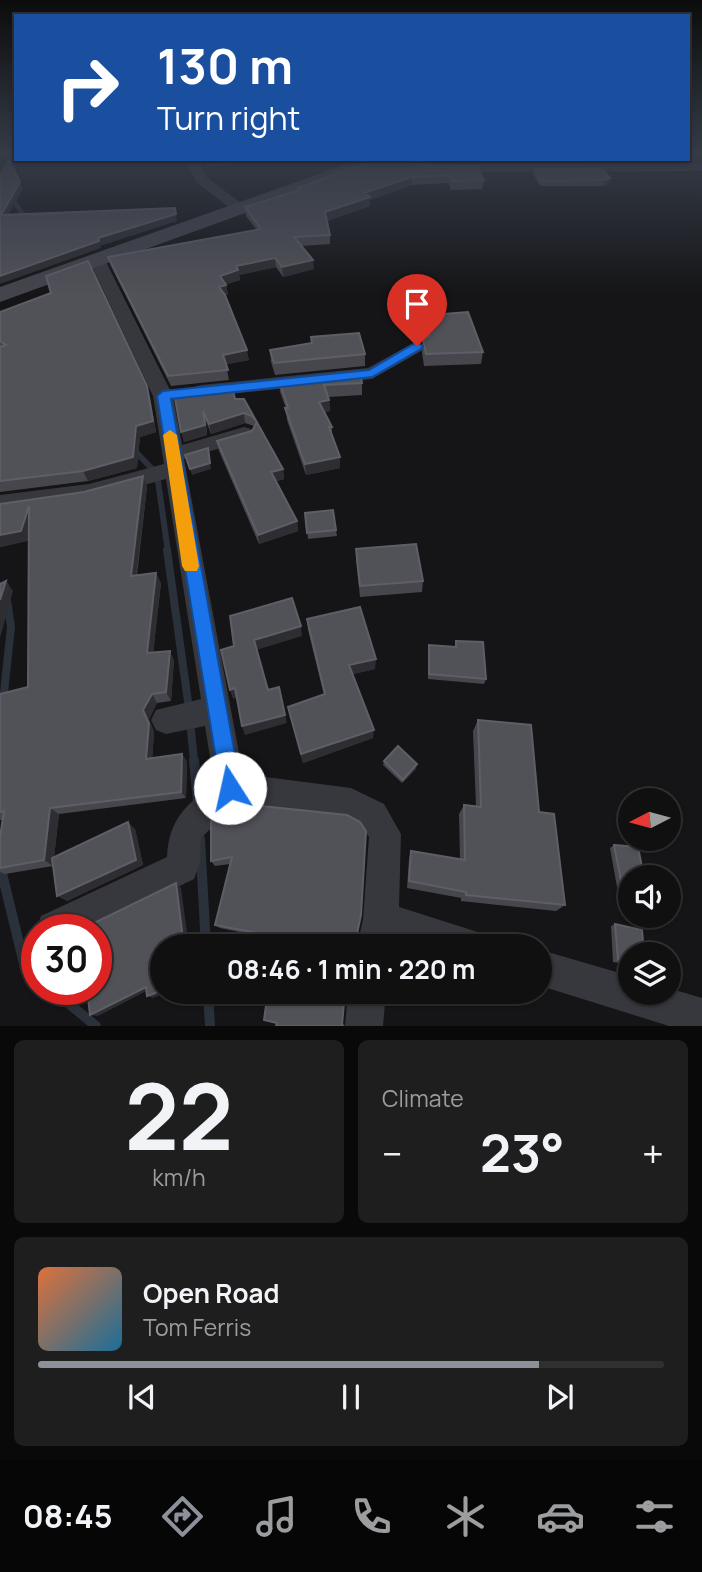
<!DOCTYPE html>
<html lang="en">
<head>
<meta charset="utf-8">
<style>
	body { margin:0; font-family:Manrope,sans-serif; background:#1e1e1f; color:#f1f3f6; height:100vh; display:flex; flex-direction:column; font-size:26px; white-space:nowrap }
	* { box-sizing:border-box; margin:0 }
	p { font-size:23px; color:#9c9d9f }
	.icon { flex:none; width:38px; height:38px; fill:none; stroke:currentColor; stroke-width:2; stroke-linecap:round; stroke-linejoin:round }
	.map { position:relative; height:1026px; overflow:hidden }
	.drawer { display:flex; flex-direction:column; gap:14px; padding:14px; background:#090909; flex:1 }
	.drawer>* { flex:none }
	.guide { position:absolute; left:14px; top:14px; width:676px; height:147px; border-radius:0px; box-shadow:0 2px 5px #0004,0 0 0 2px #303031; background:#1a4fa0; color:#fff; overflow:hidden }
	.needle { width:46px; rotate:264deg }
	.buttons { position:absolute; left:618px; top:788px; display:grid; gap:14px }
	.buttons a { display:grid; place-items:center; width:63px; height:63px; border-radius:50%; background:#101011; box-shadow:0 2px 5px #0004,0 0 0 2px #303031; font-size:35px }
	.speed { position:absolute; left:21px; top:914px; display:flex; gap:14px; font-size:35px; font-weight:700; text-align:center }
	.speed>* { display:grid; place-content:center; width:91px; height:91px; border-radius:50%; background:#101011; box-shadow:0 2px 5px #0004,0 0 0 2px #303031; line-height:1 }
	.speed .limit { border:10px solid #d22; background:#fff; color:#111 }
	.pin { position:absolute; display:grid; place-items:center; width:60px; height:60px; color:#fff; margin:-72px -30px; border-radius:50% 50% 50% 0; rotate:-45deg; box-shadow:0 0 7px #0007 }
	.pin .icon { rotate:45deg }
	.me { position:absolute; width:77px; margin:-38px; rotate:350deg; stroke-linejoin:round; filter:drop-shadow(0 0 5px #0008) }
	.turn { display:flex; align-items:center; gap:24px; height:147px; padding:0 28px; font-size:32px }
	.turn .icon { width:91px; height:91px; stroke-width:2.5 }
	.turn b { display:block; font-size:49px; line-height:60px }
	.big { font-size:52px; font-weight:700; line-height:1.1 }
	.drawer .widget { flex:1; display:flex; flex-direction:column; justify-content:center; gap:10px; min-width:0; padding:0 24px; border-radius:10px; background:#1e1e1f }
	.drawer .dial { align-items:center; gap:0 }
	.dial b { font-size:91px; line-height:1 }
	.song { display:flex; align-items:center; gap:21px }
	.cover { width:84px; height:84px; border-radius:10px; background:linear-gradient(135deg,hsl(20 70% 55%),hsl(200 70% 35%)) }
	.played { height:7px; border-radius:4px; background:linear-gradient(90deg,#8c9099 80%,#303031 80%) }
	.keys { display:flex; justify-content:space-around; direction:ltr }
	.heat { display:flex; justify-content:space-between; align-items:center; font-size:38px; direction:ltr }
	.drawer .tiles { flex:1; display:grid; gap:14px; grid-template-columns:1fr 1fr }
	.widget:last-child { grid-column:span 2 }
	.trip { position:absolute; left:150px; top:934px; width:402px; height:70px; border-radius:35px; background:#101011; box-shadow:0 2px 5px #0004,0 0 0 2px #303031; font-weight:700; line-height:70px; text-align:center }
	.tab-bar { display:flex; height:112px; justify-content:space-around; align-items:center; background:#060607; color:#9c9d9f }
	.tab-bar .icon { width:49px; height:49px }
	.tab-bar .active { color:#8c9099 }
	.tab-bar b { font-size:32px; color:#f1f3f6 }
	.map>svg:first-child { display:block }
</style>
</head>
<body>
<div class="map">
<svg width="702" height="1026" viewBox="0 0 702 1026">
	<rect width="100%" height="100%" fill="#151517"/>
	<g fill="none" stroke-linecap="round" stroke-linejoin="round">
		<path stroke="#2a313b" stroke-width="4.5" d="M0,181L22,213L0,230"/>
		<path stroke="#2a313b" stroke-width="6" d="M133,449L157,474L168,552"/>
		<path stroke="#2a313b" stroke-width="8" d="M167,550L189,709
			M0,586H5L11,627L3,702
			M190,721L194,761"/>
		<path stroke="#2a313b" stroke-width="10" d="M194,760L198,803
			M200,839L206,947
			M0,865L25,968L37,977
			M51,989L96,1026
			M208,992L210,1026"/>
		<path fill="#37373e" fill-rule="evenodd" d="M186,159H198L206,177L244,205V211H234L196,182Z
			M393,159L437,164L702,163V171L437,172L416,170Z
			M97,255L105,260L173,396L182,445L244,427L251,429L254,434L251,439L184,459L243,774L351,788L384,804L401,834L399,907L484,934L489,947H413L394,941L393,947H357L363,919L369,837L362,826L348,819L236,804L201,838L200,863L194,879L91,929L37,930L41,916L167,857C169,818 186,806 214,782L205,726L166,734L156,730L151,720L156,710L201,699L166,479L89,500L0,513V495L89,484L164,464L153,396L89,260Z
			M417,341L426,346L423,350L372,379L201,397L194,395L191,391L194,387L201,385L368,368Z
			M541,950L630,976V992H668V988L702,998V1026H669L541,986Z
			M348,992H386L383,1026H345Z"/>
		<path fill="#43444c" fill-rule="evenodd" d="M361,159H385L383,163L0,302V287Z"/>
	</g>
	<path fill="#46464c" d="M416,159H589L588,161H437Z
		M416,164L484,180L482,189L451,190L448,183L412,185L370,200V206L327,221L330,235V244L301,246L314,269L283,277L276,267L239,275L240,280L226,284L228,295H225L249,360L226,364L229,380L171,386L111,266L108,257L257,230L246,216L245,207L298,191V188Z
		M535,169L610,178L609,184L603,186H540L533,174Z
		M0,312L147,386L150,397L156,432L140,437L137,468L88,481L0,492Z
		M419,316L483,352L481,364L424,366L422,352L423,340L420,339L418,328Z
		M270,350L365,354V366L275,375L271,362Z
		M279,380L362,383V395L328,397L329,400L330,411L325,412L332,427V435L340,457V468L306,475L287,420L286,408L280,392Z
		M174,393L235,399H244L283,469L284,479L276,481L297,521L298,531L259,544L219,451L217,441L252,431L254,426L245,423L211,434L206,421L207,435L184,442Z
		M143,476L147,487L137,575L161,583L153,653L174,660L171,701L157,703L149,719L154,732L152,758L182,754L187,762L186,798L59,814L54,857L135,829L143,865L67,901L53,866L5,874L0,872V837L3,820H0V694L28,687L29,538L27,541L0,547V504L84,492Z
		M305,513L336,530L337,536L308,539Z
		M356,549L423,581L422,592L360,597L356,560Z
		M307,619L375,669L353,674L373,738L303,763L288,707L324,695L308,630Z
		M456,641L486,679L484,684L428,679V650L429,645L455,647Z
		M478,720L539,812L565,905L556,911L461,901V898L407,888L409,859L411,851L460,859L459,814L464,805L476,806L473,731Z
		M384,761L416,769L402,783L383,765Z
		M211,821L360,919L277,943L273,939L220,928L215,925L230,864L215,866L211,861Z
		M614,845L630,877V899L619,898L610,848Z
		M615,924L630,954V965L613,962L611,926Z"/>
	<path fill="#2e2e32" d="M203,159H229V165L205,167Z
		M412,177V185L370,200V206L326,221L325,212L364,193Z
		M610,178L609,184L603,186L604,180Z
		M20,182L23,189L4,222L1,215Z
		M176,214L177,221L100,246L98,238Z
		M99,241L101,248L0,284V276Z
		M275,258L276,267L239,275L240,280L222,286L220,276L236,266Z
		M313,260L314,269L283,277L282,267Z
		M226,285L228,295L220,296L219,287Z
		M247,350L249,360L225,365L223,355Z
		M147,386L150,397L156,432L140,437L137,468L88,481L83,471L136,426Z
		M329,400L330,411L320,413L319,402Z
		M203,411L207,435L184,442L181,432Z
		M244,413L245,423L211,434L209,424Z
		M208,448L211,469L192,475L190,469Z
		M340,457V468L306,475L305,464Z
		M283,469L284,479L273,482L271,472Z
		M143,476L147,487L135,586L131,576Z
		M29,506L35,516L27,541L0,547V535Z
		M297,521L298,531L259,544L258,535Z
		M156,573L161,583L152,663L147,653Z
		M6,581L13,591L0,638V600Z
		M301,626L302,636L256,650L254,640Z
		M170,651L174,660L171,701L166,692Z
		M376,659L375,669L349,675V665Z
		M235,688L238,697L233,699L230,690Z
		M152,694L157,703L149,719L154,732L152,767L146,759L143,710Z
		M285,715L287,723L245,735L242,726Z
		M374,730L373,738L303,763L301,754Z
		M182,754L187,762L186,798L181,792Z
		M417,764L416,769L402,783L403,780Z
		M50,808L59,814L53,866L44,860Z
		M128,822L135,829L143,865L67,901L57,896Z
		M176,883L181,888L189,947H184Z
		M146,987L152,988L98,1016L90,1015Z
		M163,990V992H167L153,998L147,996Z"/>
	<path fill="#515158" stroke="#5e5e67" stroke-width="2" d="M376,159H406L416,164L477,166L484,180L452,181L449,175L412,177L364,193L370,197L325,212L330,235L294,237L313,260L282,267L275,258L236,266L238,270L220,276L226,285L219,287L225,295L247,350L223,355L228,370L168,376L108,257L261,229L245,207L300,190L298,188Z
		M9,160L20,182L1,215L175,208L176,214L98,238L99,241L0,276V175Z
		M535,169H602L610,178L604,180L541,181Z
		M88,261L147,386L153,421L136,426L133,457L83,471L0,481V347L6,345L0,341V312L51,293L46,276Z
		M468,312L483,352L426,354L423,340L430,335L426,329L421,328L419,316Z
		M359,333L365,354L274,363L270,350L312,343L311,337Z
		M360,371L362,383L324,385L329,400L319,402L332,427H329L340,457L305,464L285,408H288L279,380Z
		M232,387L235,399H244L283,469L271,472L297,521L258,535L217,441L252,431L257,422L252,416L244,413L209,424L203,411L205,425L181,432L174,393Z
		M208,448L210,463L190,469L185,455Z
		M143,476L131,576L156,573L147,653L170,651L166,692L152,694L143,710L149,724L146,759L182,754L181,792L50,808L44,860L0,868V837L4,811L0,812V694L28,687L29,506L21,531L0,535V504L84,492Z
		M333,510L336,530L307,533L305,513Z
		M416,544L423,581L360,586L356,549Z
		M6,581L0,600V584Z
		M292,598L301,626L254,640L268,690L279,687L285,715L242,726L235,688L230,690L221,650L234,646L230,616Z
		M360,607L376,659L349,665L374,730L301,754L288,707L325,694L307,619Z
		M456,641L483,642L486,679L429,674V645L456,647Z
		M478,720L531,725L539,812L554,814L565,905L466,895V892L409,881L411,851L465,860L464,805L481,807Z
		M398,746L417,764L403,780L384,761Z
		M251,805L347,815L360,822L366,831L361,915L355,943L358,947H276L277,941L273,940L274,936L215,925L232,857L211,861V821L223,810Z
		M128,822L136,860L57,896L52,858Z
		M614,845L638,847L644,877H630V896H624Z
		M176,883L184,947H163V990L147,996L146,987L90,1015L87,989H96V929L76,928H84Z
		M615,924L642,930L644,954H630V963L618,960Z
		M268,992H345L342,1025L344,1026H276L277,1023L264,1020Z"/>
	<linearGradient id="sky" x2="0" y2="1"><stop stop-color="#0c0c0d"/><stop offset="0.52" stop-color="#353b47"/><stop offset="1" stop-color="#353b47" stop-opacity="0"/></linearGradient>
	<rect width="702" height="295" fill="url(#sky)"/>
	<path fill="#1a73e8" stroke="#114b97" stroke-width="2" d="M417,342L423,346L421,349L372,377L171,399L241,788L238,796L230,799L222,796L157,396L163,391L369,370Z"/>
	<path fill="#f59e0b" d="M170,430L177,435L199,566L197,571H185L182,566L163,435Z"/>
</svg>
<div class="buttons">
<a><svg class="needle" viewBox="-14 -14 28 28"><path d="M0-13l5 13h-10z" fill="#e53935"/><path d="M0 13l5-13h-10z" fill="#9c9d9f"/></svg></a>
<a><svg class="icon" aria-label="sound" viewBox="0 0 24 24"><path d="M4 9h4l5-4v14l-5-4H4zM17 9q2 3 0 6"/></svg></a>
<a><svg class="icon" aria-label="layers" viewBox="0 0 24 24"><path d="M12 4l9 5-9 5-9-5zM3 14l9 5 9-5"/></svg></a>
</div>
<div class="speed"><div class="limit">30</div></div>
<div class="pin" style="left:417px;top:346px;background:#d93025"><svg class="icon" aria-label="arrive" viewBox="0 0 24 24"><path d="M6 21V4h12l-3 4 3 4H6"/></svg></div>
<svg class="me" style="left:230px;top:788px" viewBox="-20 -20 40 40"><circle r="19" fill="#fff"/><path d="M0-13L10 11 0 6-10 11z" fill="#1a73e8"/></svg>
<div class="trip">08:46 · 1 min · 220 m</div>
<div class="guide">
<div class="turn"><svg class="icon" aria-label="right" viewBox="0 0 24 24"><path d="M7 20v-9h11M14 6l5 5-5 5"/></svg><div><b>130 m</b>Turn right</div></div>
</div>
</div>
<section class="drawer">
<div class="tiles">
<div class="widget dial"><b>22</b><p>km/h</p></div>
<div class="widget"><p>Climate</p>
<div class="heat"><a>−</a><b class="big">23°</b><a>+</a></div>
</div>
<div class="widget">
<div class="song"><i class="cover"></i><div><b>Open Road</b><p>Tom Ferris</p></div></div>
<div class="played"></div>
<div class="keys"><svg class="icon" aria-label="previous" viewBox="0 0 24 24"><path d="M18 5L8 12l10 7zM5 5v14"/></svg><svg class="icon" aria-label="pause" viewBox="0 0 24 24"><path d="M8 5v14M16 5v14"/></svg><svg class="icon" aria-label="next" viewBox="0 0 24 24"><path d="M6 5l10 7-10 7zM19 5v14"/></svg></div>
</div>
</div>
</section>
<nav class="tab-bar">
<b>08:45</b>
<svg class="icon active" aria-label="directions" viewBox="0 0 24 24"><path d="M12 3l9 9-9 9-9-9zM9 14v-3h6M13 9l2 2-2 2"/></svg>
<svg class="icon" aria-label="music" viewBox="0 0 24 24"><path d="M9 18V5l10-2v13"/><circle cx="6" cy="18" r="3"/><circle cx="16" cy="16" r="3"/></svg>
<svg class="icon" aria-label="phone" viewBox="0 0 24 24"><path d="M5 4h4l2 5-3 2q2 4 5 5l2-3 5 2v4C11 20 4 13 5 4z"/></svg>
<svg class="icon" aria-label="climate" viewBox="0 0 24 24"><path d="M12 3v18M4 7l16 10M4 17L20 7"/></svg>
<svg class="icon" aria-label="car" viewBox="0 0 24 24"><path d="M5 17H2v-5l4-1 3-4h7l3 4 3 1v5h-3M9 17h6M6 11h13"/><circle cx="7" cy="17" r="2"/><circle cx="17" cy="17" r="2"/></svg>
<svg class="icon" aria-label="filters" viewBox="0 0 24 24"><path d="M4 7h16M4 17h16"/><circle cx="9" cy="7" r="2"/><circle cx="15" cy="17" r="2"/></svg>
</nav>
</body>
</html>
